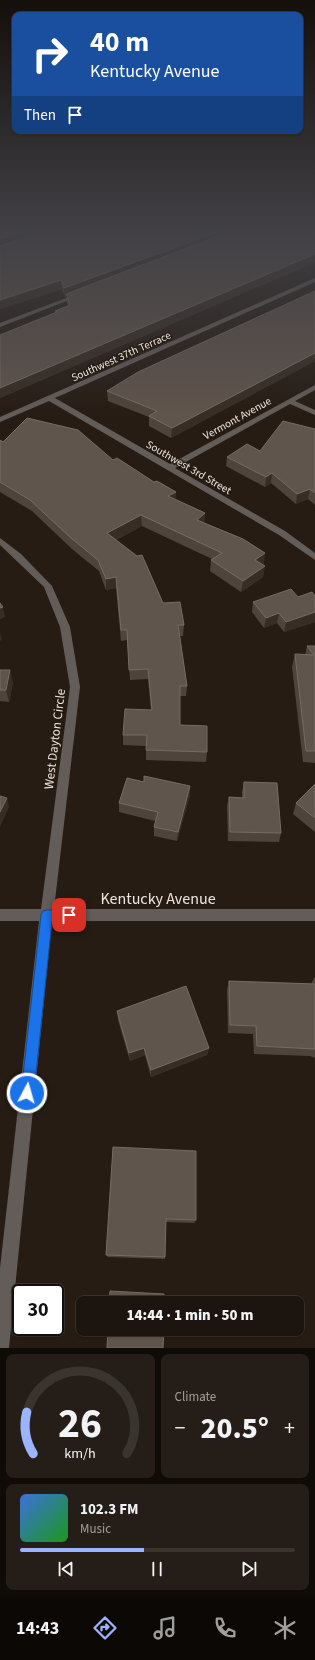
<!DOCTYPE html>
<html lang="en">
<head>
<meta charset="utf-8">
<style>
	body { margin:0; font-family:"Source Sans 3",sans-serif; background:#251e18; color:#f1f3f6; height:100vh; display:flex; flex-direction:column; font-size:15px; white-space:nowrap }
	* { box-sizing:border-box; margin:0 }
	p { font-size:13px; color:#a09f9e }
	.icon { flex:none; width:22px; height:22px; fill:none; stroke:currentColor; stroke-width:2; stroke-linecap:round; stroke-linejoin:round }
	.map { position:relative; height:1348px; overflow:hidden }
	.drawer { display:flex; flex-direction:column; gap:6px; padding:6px; background:#0f0c08; flex:1 }
	.drawer>* { flex:none }
	.top-card { position:absolute; left:12px; top:12px; width:291px; height:122px; border-radius:8px; box-shadow:0 1px 3px #0004,0 0 0 1px #3a342f; background:#1a4fa0; color:#fff; overflow:hidden }
	.speed { position:absolute; left:12px; top:1284px; display:flex; gap:8px; font-size:20px; font-weight:700; text-align:center }
	.speed>* { display:grid; place-content:center; width:52px; height:52px; border-radius:50%; background:#1c150f; box-shadow:0 1px 3px #0004,0 0 0 1px #3a342f; line-height:1 }
	.speed .limit { border:2px solid #111; border-radius:6px; background:#fff; color:#111 }
	.pin { position:absolute; display:grid; place-items:center; width:34px; height:34px; color:#fff; margin:-17px; border-radius:8px; box-shadow:0 2px 6px #0006 }
	.me { position:absolute; width:44px; margin:-22px; rotate:6deg; stroke-linejoin:round; filter:drop-shadow(0 0 3px #0008) }
	.turn { display:flex; align-items:center; gap:14px; height:84px; padding:0 12px; font-size:18px }
	.turn .icon { width:52px; height:52px; stroke-width:2.5 }
	.turn b { display:block; font-size:28px; line-height:34px }
	.then { display:flex; align-items:center; height:38px; padding:0 12px; background:#0003; gap:8px; font-size:15px }
	.big { font-size:30px; font-weight:800; line-height:1.1 }
	.drawer .card { flex:1; display:flex; flex-direction:column; justify-content:center; gap:6px; min-width:0; padding:0 14px; border-radius:8px; background:#251e18 }
	.drawer .dial { align-items:center; gap:0 }
	.dial svg { height:104px; overflow:visible; fill:none; stroke:#3a342f; stroke-width:7; stroke-linecap:round; text-anchor:middle }
	.dial text { fill:#f1f3f6; stroke:none }
	.song { display:flex; align-items:center; gap:12px }
	.cover { width:48px; height:48px; border-radius:6px; background:linear-gradient(135deg,hsl(220 70% 55%),hsl(120 70% 35%)) }
	.played { height:4px; border-radius:2px; background:linear-gradient(90deg,#9bb4fd 45%,#3a342f 45%) }
	.keys { display:flex; justify-content:space-around; direction:ltr }
	.heat { display:flex; justify-content:space-between; align-items:center; font-size:22px; direction:ltr }
	.drawer .tiles { flex:1; display:grid; gap:6px; grid-template-columns:1fr 1fr }
	.card:last-child { grid-column:span 2 }
	.trip { position:absolute; left:76px; top:1296px; width:228px; height:40px; border-radius:8px; background:#1c150f; box-shadow:0 1px 3px #0004,0 0 0 1px #3a342f; font-weight:800; line-height:40px; text-align:center }
	.dock { display:flex; height:64px; justify-content:space-around; align-items:center; background:#0b0806; color:#a09f9e }
	.dock .icon { width:28px; height:28px }
	.dock .active { color:#9bb4fd }
	.dock b { font-size:18px; color:#f1f3f6 }
	.map>svg:first-child { display:block }
</style>
</head>
<body>
<div class="map">
<svg width="315" height="1348" viewBox="0 0 315 1348">
	<rect width="100%" height="100%" fill="#261c14"/>
	<g fill="none" stroke-linecap="round" stroke-linejoin="round">
		<path fill="#635d59" fill-rule="evenodd" d="M315,278V282L55,398L170,464L315,385V390L295,401L315,410V415L290,404L175,468L285,531L315,553V560L279,535L49,401L0,422V417Z
			M77,294L82,295L0,327V323Z
			M0,538L21,554L52,586L70,627L80,687L54,909H315V921H52L9,1348H0V1268L39,921H0V909H41L70,687L60,627L44,587L0,545Z"/>
	</g>
	<path fill="#4f443b" d="M0,229H315V262L0,398L55,313V311L68,306L67,303V296L65,297L62,289L0,309Z
		M315,291V361L171,438L149,426V417L108,401L107,391Z
		M315,429V505L308,499L296,504L271,483L265,487L226,466L227,457L260,451Z
		M0,440L3,442L113,460L154,482L176,492L175,500L205,513L204,523L264,564L263,565V577L241,592L210,571L211,560L212,559L142,526L116,540L163,603L184,625L183,636H180L187,686L186,696H180V725L207,752L206,762L146,760V746L123,745V735L151,710L148,679L130,680L127,640L121,641L116,588L106,590L99,571L72,549L32,511L0,492Z
		M315,596V622L284,632L277,623L264,628L252,612L253,602Z
		M307,646H315V763L303,762L292,667L295,654L305,655Z
		M0,670L13,682L9,702L0,701Z
		M244,782L281,833L279,842L228,841L227,806L229,797L242,798V792Z
		M315,784V832L293,814L296,803Z
		M190,795L177,841L154,836V827L155,821L119,812V803Z
		M315,976V1058L310,1056L254,1054L253,1034L228,1033L227,990L229,981L312,984V982Z
		M117,1011L209,1048L207,1055L151,1077L145,1055L130,1061L118,1020Z
		M113,1147L196,1220L194,1223L166,1222L165,1259L108,1257L106,1255Z"/>
	<path fill="#372d24" d="M33,229H58L0,247V239Z
		M226,229H246L66,294L67,296L65,297L64,288Z
		M315,254V262L0,398V388Z
		M61,280L62,289L0,309V300Z
		M315,353V361L171,438L172,428Z
		M272,473L271,483L265,487L266,477Z
		M310,489L308,499L296,504L297,494Z
		M176,492L175,503L168,496Z
		M205,513L204,524L197,520Z
		M141,515L142,526L108,544L107,533Z
		M265,553L264,564L254,571L255,560Z
		M265,566L263,577L241,592L243,581Z
		M116,577V588L106,590V579Z
		M3,607L5,617L0,619V608Z
		M315,612V622L284,632L286,622Z
		M279,613L277,623L264,628L266,618Z
		M0,633L2,640L0,641Z
		M10,670L13,682L9,702L6,690Z
		M190,786V795L177,841L178,832Z
		M7,798L9,807L0,827V812Z
		M144,1048L145,1055L130,1061L129,1053Z
		M209,1048L207,1055L151,1077V1070Z"/>
	<path fill="#60554d" stroke="#766c64" d="M0,229H33L0,239Z
		M51,229H226L64,288L61,280L0,300V246Z
		M237,229H315V254L0,388V335L57,312L55,311L70,305L66,294Z
		M315,291V353L172,428L149,416L157,411L107,391L138,372Z
		M27,418L78,430L113,460L117,458L154,482L157,481L176,492L168,496L205,513L197,520L243,539L265,553L255,560L265,566L243,581L211,560L222,553L141,515L107,533L137,556L142,555L163,603L180,602L184,625H178L187,686H180V725L207,726V752L146,750L147,735H123L125,709L152,710L148,669L129,670L127,630H121L116,577L106,579L98,560L71,538L30,500L0,482V440L3,442Z
		M283,421L315,429V493L310,489L297,494L272,473L266,477L227,457L247,444L260,451Z
		M291,589L298,597L312,592L315,596V612L286,622L279,613L266,618L253,602Z
		M0,603L3,607L0,608Z
		M307,646H315V751H306L295,654L314,655Z
		M0,670H10L6,690H0Z
		M144,776L190,786L178,832L154,827L158,812L119,803L127,778L144,782Z
		M244,782L277,783L281,833L230,832L229,797L244,798Z
		M315,784V818L296,803Z
		M0,796L7,798L0,812Z
		M229,981L315,984V1049L257,1046L256,1026L230,1025Z
		M186,986L209,1048L151,1070L144,1048L129,1053L117,1011Z
		M113,1147L196,1151V1220L166,1219L165,1257L106,1255Z
		M110,1291L164,1294V1303H109Z
		M108,1329H164L163,1348H107Z"/>
	<linearGradient id="sky" x2="0" y2="1"><stop stop-color="#150f0b"/><stop offset="0.55" stop-color="#414045"/><stop offset="1" stop-color="#414045" stop-opacity="0"/></linearGradient>
	<rect width="315" height="418" fill="url(#sky)"/>
	<path fill="#1a73e8" stroke="#114b97" d="M47,910H69L73,911L75,915L73,919L52,921L34,1093L32,1098L27,1100L23,1098L21,1093L41,915L43,911Z"/>
	<g text-anchor="middle" stroke-width="3" stroke-linejoin="round" paint-order="stroke">
		<g font-size="11" fill="#ede5e0" stroke="#261c14">
			<text transform="translate(121 356) rotate(-24)" y="4">Southwest 37th Terrace</text>
			<text transform="translate(237 418) rotate(-29)" y="4">Vermont Avenue</text>
			<text transform="translate(189 467) rotate(30)" y="4">Southwest 3rd Street</text>
		</g>
		<g font-size="13" fill="#ede5e0" stroke="#261c14">
			<text transform="translate(54 739) rotate(-83)" y="5">West Dayton Circle</text>
		</g>
		<g font-size="16" fill="#ede5e0" stroke="#261c14">
			<text x="158" y="904">Kentucky Avenue</text>
		</g>
	</g>
</svg>
<div class="speed"><div class="limit">30</div></div>
<div class="pin" style="left:69px;top:915px;background:#d93025"><svg class="icon" aria-label="arrive" viewBox="0 0 24 24"><path d="M6 21V4h12l-3 4 3 4H6"/></svg></div>
<svg class="me" style="left:27px;top:1093px" viewBox="-20 -20 40 40"><circle r="17" fill="#1a73e8" stroke="#fff" stroke-width="3"/><path d="M0-11L8 9 0 5-8 9z" fill="#fff"/></svg>
<div class="trip">14:44 · 1 min · 50 m</div>
<div class="top-card">
<div class="turn"><svg class="icon" aria-label="right" viewBox="0 0 24 24"><path d="M7 20v-9h11M14 6l5 5-5 5"/></svg><div><b>40 m</b>Kentucky Avenue</div></div>
<div class="then">Then<svg class="icon" aria-label="arrive" viewBox="0 0 24 24"><path d="M6 21V4h12l-3 4 3 4H6"/></svg></div>
</div>
</div>
<section class="drawer">
<div class="tiles">
<div class="card dial"><svg viewBox="0 0 100 80">
<path d="M14 69A42 42 0 1 1 86 69"/>
<path d="M14 69A42 42 0 0 1 9 37" stroke="#9bb4fd"/>
<text x="50" y="56" font-size="32" font-weight="700">26</text>
<text x="50" y="72" font-size="11">km/h</text>
</svg></div>
<div class="card"><p>Climate</p>
<div class="heat"><a>−</a><b class="big">20.5°</b><a>+</a></div>
</div>
<div class="card">
<div class="song"><i class="cover"></i><div><b>102.3 FM</b><p>Music</p></div></div>
<div class="played"></div>
<div class="keys"><svg class="icon" aria-label="previous" viewBox="0 0 24 24"><path d="M18 5L8 12l10 7zM5 5v14"/></svg><svg class="icon" aria-label="pause" viewBox="0 0 24 24"><path d="M8 5v14M16 5v14"/></svg><svg class="icon" aria-label="next" viewBox="0 0 24 24"><path d="M6 5l10 7-10 7zM19 5v14"/></svg></div>
</div>
</div>
</section>
<nav class="dock">
<b>14:43</b>
<svg class="icon active" aria-label="directions" viewBox="0 0 24 24"><path d="M12 3l9 9-9 9-9-9zM9 14v-3h6M13 9l2 2-2 2"/></svg>
<svg class="icon" aria-label="music" viewBox="0 0 24 24"><path d="M9 18V5l10-2v13"/><circle cx="6" cy="18" r="3"/><circle cx="16" cy="16" r="3"/></svg>
<svg class="icon" aria-label="phone" viewBox="0 0 24 24"><path d="M5 4h4l2 5-3 2q2 4 5 5l2-3 5 2v4C11 20 4 13 5 4z"/></svg>
<svg class="icon" aria-label="climate" viewBox="0 0 24 24"><path d="M12 3v18M4 7l16 10M4 17L20 7"/></svg>
</nav>
</body>
</html>
